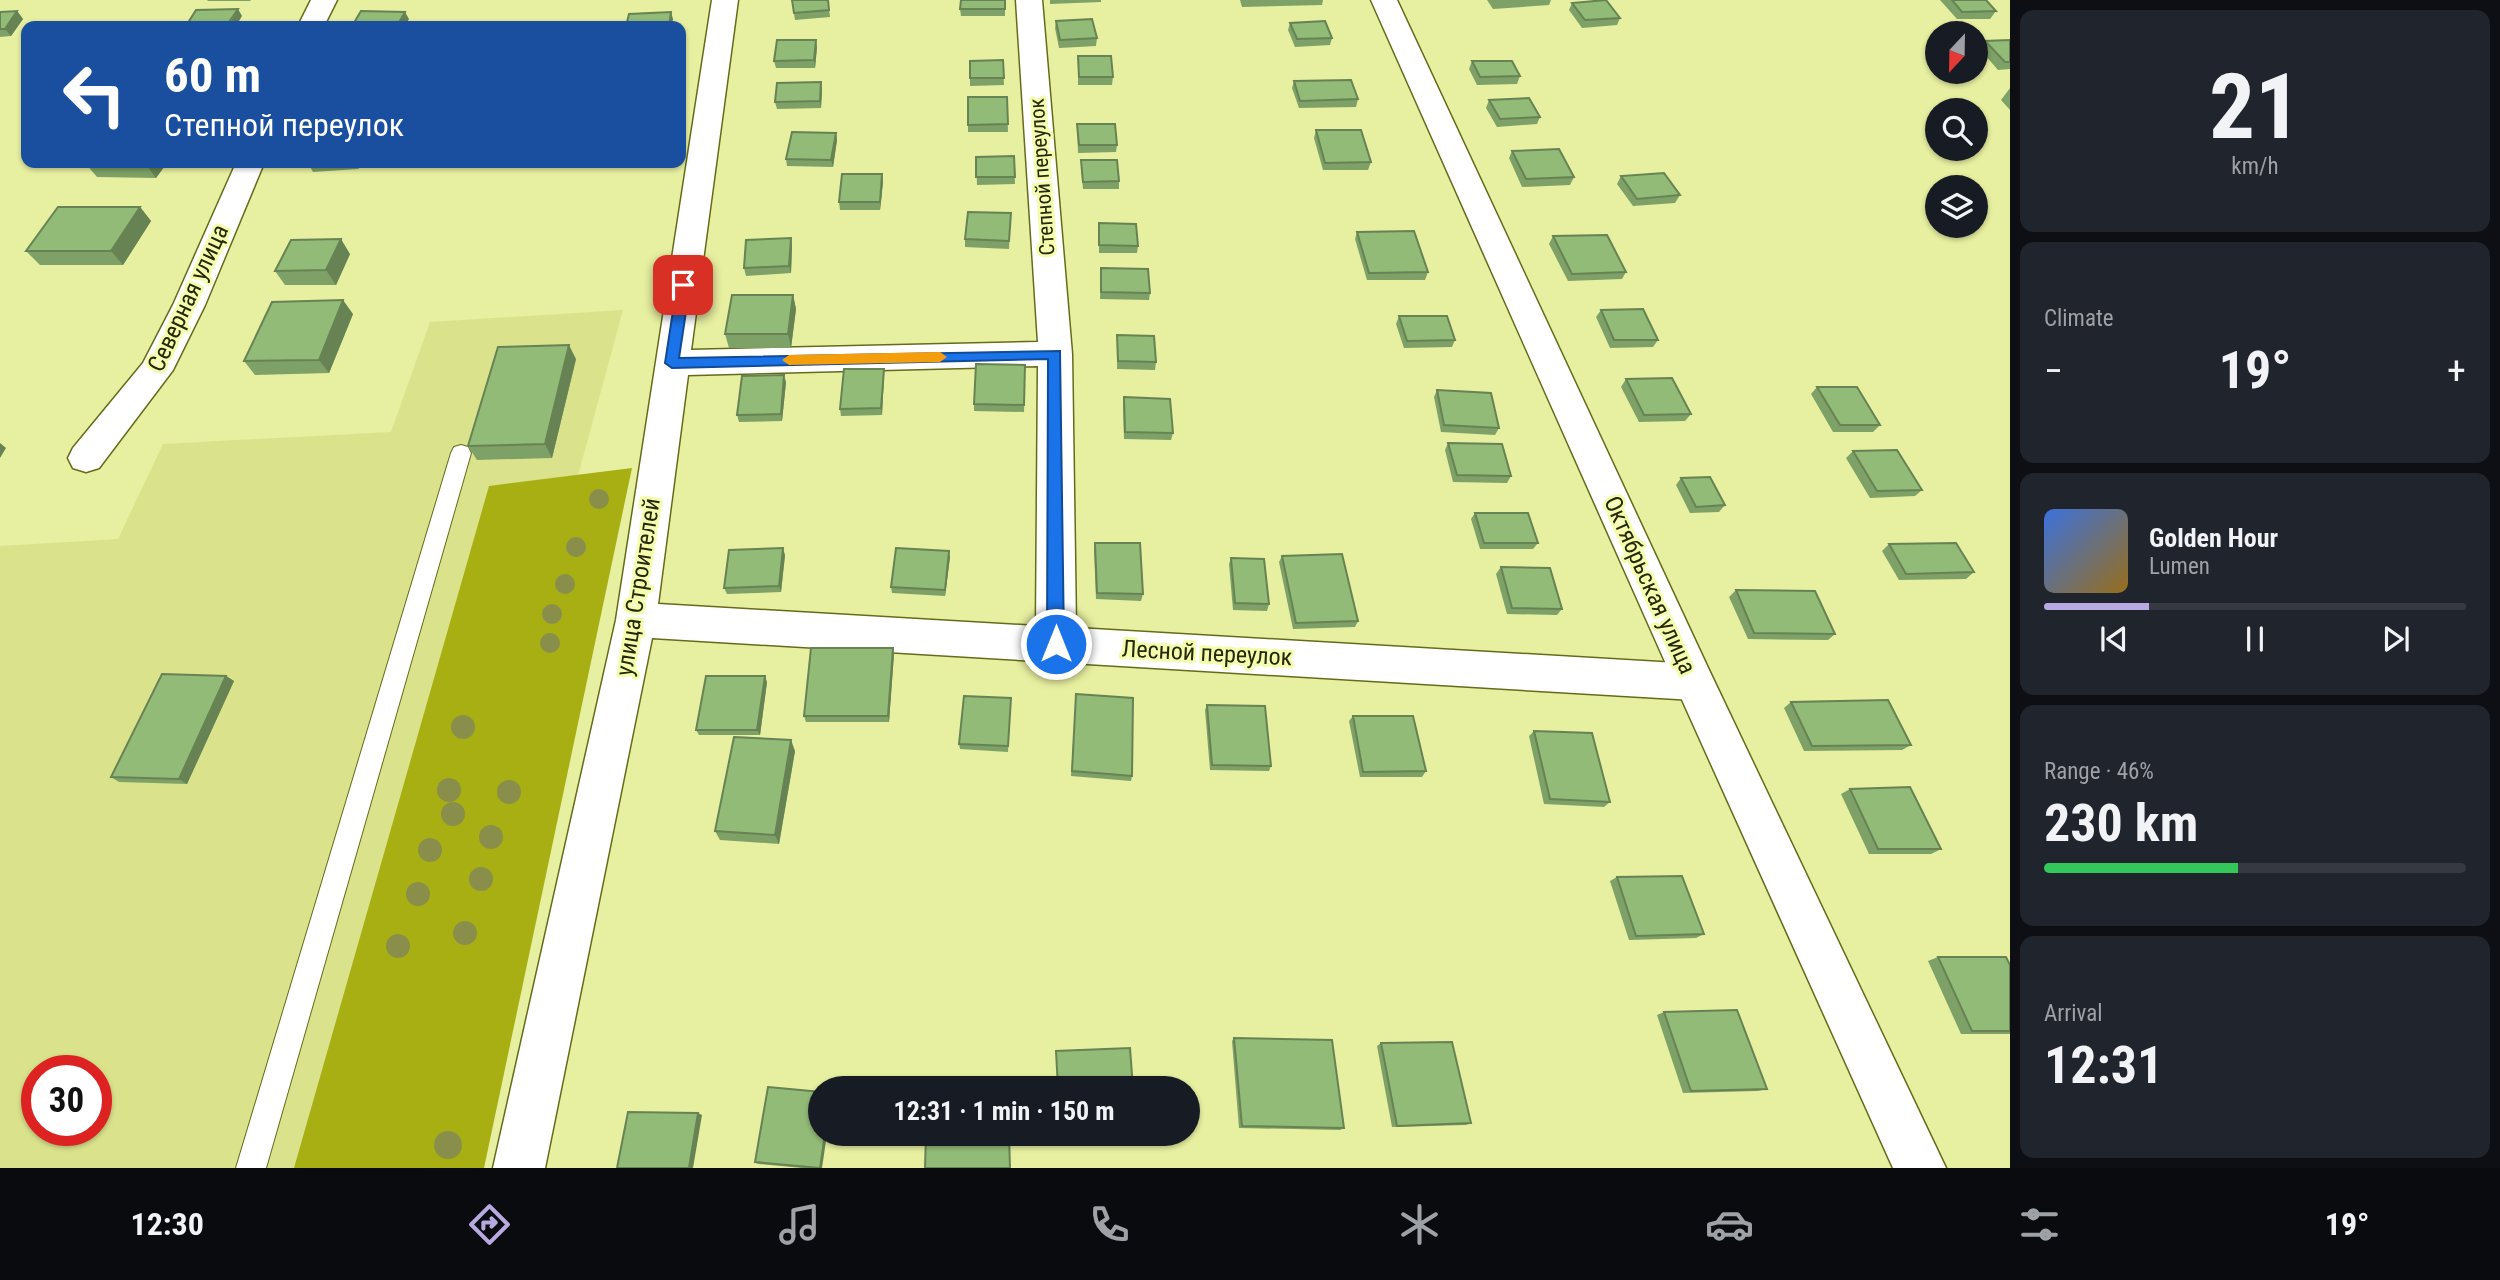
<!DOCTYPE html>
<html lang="en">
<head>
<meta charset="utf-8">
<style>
	body { margin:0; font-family:"Roboto Condensed",sans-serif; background:#20242c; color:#f1f3f6; height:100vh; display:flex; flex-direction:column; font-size:26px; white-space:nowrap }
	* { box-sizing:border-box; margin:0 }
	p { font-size:23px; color:#9ea1a6 }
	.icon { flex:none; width:38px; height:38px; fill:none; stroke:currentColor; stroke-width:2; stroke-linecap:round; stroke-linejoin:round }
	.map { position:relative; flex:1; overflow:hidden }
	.sheet { display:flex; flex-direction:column; gap:10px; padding:10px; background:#0d0f14; width:490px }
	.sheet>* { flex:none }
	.hud { position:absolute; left:21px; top:21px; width:665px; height:147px; border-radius:14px; box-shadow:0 2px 5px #0004; background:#1a4fa0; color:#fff; overflow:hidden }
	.needle { width:46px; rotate:202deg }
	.fabs { position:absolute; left:1925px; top:21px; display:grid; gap:14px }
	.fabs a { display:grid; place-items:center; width:63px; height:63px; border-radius:50%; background:#171b24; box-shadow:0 2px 5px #0004; font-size:35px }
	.speed { position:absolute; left:21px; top:1055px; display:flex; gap:14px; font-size:35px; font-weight:700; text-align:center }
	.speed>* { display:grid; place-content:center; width:91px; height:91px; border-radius:50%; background:#171b24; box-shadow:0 2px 5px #0004; line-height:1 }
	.speed .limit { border:10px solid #d22; background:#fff; color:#111 }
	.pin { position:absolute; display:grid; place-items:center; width:60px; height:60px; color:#fff; margin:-30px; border-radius:14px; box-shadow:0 4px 10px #0006 }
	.me { position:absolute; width:77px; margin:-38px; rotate:0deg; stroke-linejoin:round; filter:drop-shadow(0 0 5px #0008) }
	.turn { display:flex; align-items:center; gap:24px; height:147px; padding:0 28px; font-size:32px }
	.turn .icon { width:91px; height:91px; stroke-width:2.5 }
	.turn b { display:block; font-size:49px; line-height:60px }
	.big { font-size:52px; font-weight:700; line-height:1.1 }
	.sheet .widget { flex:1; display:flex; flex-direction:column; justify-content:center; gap:10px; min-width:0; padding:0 24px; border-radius:14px; background:#20242c }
	.sheet .dial { align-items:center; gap:0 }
	.dial b { font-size:91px; line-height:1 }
	.song { display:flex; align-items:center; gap:21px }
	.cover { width:84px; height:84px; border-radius:10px; background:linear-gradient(135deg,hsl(220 70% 55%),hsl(40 70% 35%)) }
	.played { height:7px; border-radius:4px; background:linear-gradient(90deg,#b8a9e1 25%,#363941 25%) }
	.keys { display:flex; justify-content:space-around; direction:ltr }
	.heat { display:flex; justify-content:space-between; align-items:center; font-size:38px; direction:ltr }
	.charge { height:10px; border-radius:5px; background:linear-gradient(90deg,#34c759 46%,#363941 0) }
	.trip { position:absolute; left:808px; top:1076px; width:392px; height:70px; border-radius:35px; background:#171b24; box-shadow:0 2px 5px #0004; font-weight:700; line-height:70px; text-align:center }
	.tab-bar { display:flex; height:112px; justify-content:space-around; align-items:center; background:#090b0e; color:#9ea1a6 }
	.tab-bar .icon { width:49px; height:49px }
	.tab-bar .selected { color:#b8a9e1 }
	.tab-bar b { font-size:32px; color:#f1f3f6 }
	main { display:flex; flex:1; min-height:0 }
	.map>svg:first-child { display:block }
</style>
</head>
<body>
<main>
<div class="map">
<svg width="2010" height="1168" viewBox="0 0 2010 1168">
	<rect width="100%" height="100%" fill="#e7efa0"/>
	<path fill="#dae38b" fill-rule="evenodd" d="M623,310L390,1168H0V546L118,539L163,444L391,432L430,322ZM37,1071H96V1130H37Z"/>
	<path fill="#a7af12" d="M632,468L484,1168H294L489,486Z"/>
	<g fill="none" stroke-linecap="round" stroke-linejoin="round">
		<g stroke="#666b1a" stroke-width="2">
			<path id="lane" d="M461,445L468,447L471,453L266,1168H236L451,453L454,447Z"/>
		</g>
		<g stroke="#666b1a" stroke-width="3">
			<path id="street" d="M311,0H337L324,26H298Z
				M712,0H738L691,350L1038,342L1016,0H1042L1072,354L1076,628L1694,664L1708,669L1714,682L1708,695L1694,700L652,638L545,1168H493L616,620ZM1038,366L1036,626L658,604L688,375Z
				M236,163H264L205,305L173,370L99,468L86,472L73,468L68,458L73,448L143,363L173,305Z"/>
		</g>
		<g stroke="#666b1a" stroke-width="3">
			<path id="secondary" d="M1371,0H1397L1709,670L1946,1168H1893L1674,682Z"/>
		</g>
		<use href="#lane" fill="#fff" fill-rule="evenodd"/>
		<use href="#street" fill="#fff" fill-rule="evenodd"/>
		<use href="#secondary" fill="#fff" fill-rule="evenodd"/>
	</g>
	<g fill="#898f4b">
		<circle cx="599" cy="499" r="10"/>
		<circle cx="576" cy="547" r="10"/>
		<circle cx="565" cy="584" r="10"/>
		<circle cx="552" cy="614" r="10"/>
		<circle cx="550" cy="643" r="10"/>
		<circle cx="463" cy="727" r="12"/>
		<circle cx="449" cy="790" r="12"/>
		<circle cx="509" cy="792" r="12"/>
		<circle cx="453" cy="814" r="12"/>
		<circle cx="491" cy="837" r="12"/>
		<circle cx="430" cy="850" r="12"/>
		<circle cx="481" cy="879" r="12"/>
		<circle cx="418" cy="894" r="12"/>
		<circle cx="465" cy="933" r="12"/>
		<circle cx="398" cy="946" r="12"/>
		<circle cx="448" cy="1145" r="14"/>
	</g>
	<path fill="#7ea167" d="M207,0H251L250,1H208Z
		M792,0H828L830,17L795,20Z
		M1005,0V16H961L960,9Z
		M1050,0H1101V2L1050,4Z
		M1240,0H1323L1322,5L1242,7Z
		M1487,0H1551L1549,5L1493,9Z
		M1940,0H1986L1996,11L1990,19H1957Z
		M1572,3L1620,18L1617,25L1582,28L1569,10Z
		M17,11L23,19L11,36L0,37V12Z
		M1056,21L1097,38L1096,46L1059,48L1055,28Z
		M1290,23L1332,38L1330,45L1295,47L1288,30Z
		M2010,40V69L1998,70L1979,48L1985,41Z
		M817,47L815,68H776L774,61Z
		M1078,56L1113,77L1112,85H1078Z
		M1003,60L1004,85L970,86V61Z
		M1472,61L1520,76L1517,84L1477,85L1469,69Z
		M1294,81L1358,99L1356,107L1299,108L1292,88Z
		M2010,88V110L2001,100Z
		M822,89L821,108L777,109L775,102Z
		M968,97H1007L1008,132H968Z
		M1489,100L1540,117L1537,124L1497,127L1486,108Z
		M1077,124L1117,145L1116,152L1078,153Z
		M1316,130L1371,162L1368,170H1323L1314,138Z
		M836,133L837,140L833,167L787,166L786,159Z
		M1512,151L1574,177L1570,185L1522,187L1509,158Z
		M1014,156L1015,184L977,185L976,157Z
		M1081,160L1119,181V189H1083L1081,168Z
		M85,163H167L156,178L97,177Z
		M308,163H361L358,169L313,172Z
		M882,174L883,182L880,210H840L839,202Z
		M1621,176L1680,195L1675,203L1633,206L1617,184Z
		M140,207L151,221L123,265H40L26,251Z
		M1011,213L1009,249L965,247V239Z
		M1099,223L1138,246L1137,253H1099Z
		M1357,232L1428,272L1425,280H1367L1355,239Z
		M1553,236L1626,272L1622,279L1568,281L1549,244Z
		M791,238L792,246L791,273L746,276L744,268Z
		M350,254L336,285H285L275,271Z
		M1101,268L1150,293L1149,300L1100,299Z
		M793,295L796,309L791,348H729L725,334Z
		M1601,310L1658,340L1653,347L1610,348L1596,317Z
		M353,314L329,373L255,375L244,361Z
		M1399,316L1455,340L1452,347L1404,348L1396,324Z
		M1117,335L1156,362L1155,370L1117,369Z
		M576,359L552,458L477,460L468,446Z
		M1025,365L1024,412L974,411V404Z
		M884,376L882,415L841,416L840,409Z
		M1626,379L1691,414L1685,421L1639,422L1621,387Z
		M786,382L782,421L739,422L737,415Z
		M1817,387L1880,425L1873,432H1833L1811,394Z
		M1437,390L1499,428L1495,435L1441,432L1434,397Z
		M1124,397L1173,433L1171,440L1124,439L1123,404Z
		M1448,443L1511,476L1507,483L1453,482L1445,450Z
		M1853,451L1922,490L1915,496L1870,498L1846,458Z
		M1681,478L1725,505L1719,512L1690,513L1676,485Z
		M1475,513L1538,543L1533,549H1480L1471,519Z
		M1095,543L1143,594L1141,601L1096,599L1094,549Z
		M1889,544L1974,572L1966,579L1899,580L1882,551Z
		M785,555L781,592L727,594L724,588Z
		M1282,556L1358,621L1355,627L1293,629L1279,562Z
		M950,557L945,596L892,593L891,587Z
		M1231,558L1269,604L1267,611L1233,610L1229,564Z
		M1501,567L1562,609L1557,615L1507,614L1496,574Z
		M1736,590L1835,634L1828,640L1748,639L1729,597Z
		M894,654L889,722H806L804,716Z
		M226,676L234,681L187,784L119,782L111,777Z
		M767,682L760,735H699L696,730Z
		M1076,694L1132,776L1131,781L1071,776Z
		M1011,698L1008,752L960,749L959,744Z
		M1791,702L1911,745L1902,750L1804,751L1784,708Z
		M1207,705L1271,766L1269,771L1210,770L1205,710Z
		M1353,716L1426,771L1422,777H1360L1349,721Z
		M1534,731L1610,802L1604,807L1544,804L1529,736Z
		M795,751L779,844L720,840L715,831Z
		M1850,789L1941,849L1931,854H1869L1841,794Z
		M1617,877L1704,934L1696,938L1629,940L1610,881Z
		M1938,957L2010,965V1034H1961L1928,961Z
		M1664,1012L1767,1089L1758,1091L1683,1093L1657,1015Z
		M1234,1038L1344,1128L1340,1130L1239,1128L1232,1041Z
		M1381,1043L1471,1123L1466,1125L1392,1127L1377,1046Z
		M1060,1134H1136L1061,1137Z
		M755,1162L822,1168H802L758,1164Z"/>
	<path fill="#678354" d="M238,9L242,16L236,26H228Z
		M17,11L23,19L11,36L5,29Z
		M405,12L409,19L405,26H397Z
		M671,12L673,19L672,26H669Z
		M816,40L817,47L815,68L814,60Z
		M821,82L822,89L821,108L820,101Z
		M836,133L837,140L833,167L831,160Z
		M145,163H167L156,178Z
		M354,163H361L358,169Z
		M882,174L883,182L880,210V202Z
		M140,207L151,221L123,265L111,251Z
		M791,238L792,246L791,273L789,266Z
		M341,239L350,254L336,285L326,270Z
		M793,295L796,309L791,348L788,334Z
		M343,300L353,314L329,373L319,360Z
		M569,345L576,359L552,458L545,444Z
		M884,369V376L882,415L881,408Z
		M784,375L786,382L782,421L781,414Z
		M0,443L6,448L0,458Z
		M783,548L785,555L781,592L779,586Z
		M949,551L950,557L945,596V590Z
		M893,648L894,654L889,722L888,716Z
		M226,676L234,681L187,784L179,779Z
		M765,676L767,682L760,735L757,730Z
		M791,740L795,751L779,844L775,835Z
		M698,1113L702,1115L693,1168H689Z
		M825,1134H827L822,1168H820Z"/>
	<path fill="#93bb78" stroke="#678354" stroke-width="2" d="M792,0H828L829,10L794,13Z
		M961,0H1005V9H960Z
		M1606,0L1620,18L1585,20L1572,3Z
		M1952,0H1986L1996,11L1962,12Z
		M238,9L227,25L186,26L196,10Z
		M17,11L5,29H0V12Z
		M361,11L405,12L397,26H352Z
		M671,12L669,26H626L629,14Z
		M1092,19L1097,38L1060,40L1056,21Z
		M1325,21L1332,38L1297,39L1290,23Z
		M777,40H816L814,60L774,61Z
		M2010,40V62H2005L1985,41Z
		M1078,56H1111L1113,77H1079Z
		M1003,60L1004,78H970V61Z
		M1472,61H1512L1520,76L1480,77Z
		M1351,80L1358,99L1300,101L1294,81Z
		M821,82L820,101L775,102L777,83Z
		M968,97H1007L1008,124L968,125Z
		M1529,98L1540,117L1500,119L1489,100Z
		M1077,124H1115L1117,145H1079Z
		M1316,130H1361L1371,162L1325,163Z
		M792,132L836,133L831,160L786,159Z
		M1559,149L1574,177L1526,179L1512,151Z
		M1014,156L1015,177H976V157Z
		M1081,160H1117L1119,181L1083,182Z
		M1664,173L1680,195L1637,199L1621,176Z
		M842,174H882L880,202H839Z
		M58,207H140L111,251H26Z
		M968,212L1011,213L1009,241L965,239Z
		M1099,223L1136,224L1138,246L1099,245Z
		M1414,231L1428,272L1369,273L1357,232Z
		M1607,235L1626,272L1572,274L1553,236Z
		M791,238L789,266L744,268L746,240Z
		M341,239L326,270L275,271L291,240Z
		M1101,268L1148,269L1150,293L1101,292Z
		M732,295H793L788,334H725Z
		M343,300L319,360L244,361L272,302Z
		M1643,309L1658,340H1614L1601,310Z
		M1399,316H1447L1455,340L1407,341Z
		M1117,335L1154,336L1156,362L1118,361Z
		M569,345L545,444L468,446L498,347Z
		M976,364L1025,365L1024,405L974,404Z
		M844,369H884L881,408L840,409Z
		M784,375L781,414L737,415L742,376Z
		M1672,378L1691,414L1644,415L1626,379Z
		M1817,387H1857L1880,425H1840Z
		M1437,390L1491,393L1499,428L1444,425Z
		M1124,397L1170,399L1173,433L1125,432Z
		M1448,443L1502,444L1511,476L1457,475Z
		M1897,450L1922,490L1877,491L1853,451Z
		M1710,477L1725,505L1696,507L1681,478Z
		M1475,513H1528L1538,543H1484Z
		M1095,543H1140L1143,594L1097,593Z
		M1956,543L1974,572L1906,574L1889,544Z
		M783,548L779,586L724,588L729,550Z
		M896,548L949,551L945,590L891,587Z
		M1342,554L1358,621L1296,623L1282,556Z
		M1231,558L1264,559L1269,604L1235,603Z
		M1501,567L1550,568L1562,609L1512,608Z
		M1736,590L1815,591L1835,634L1754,633Z
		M811,648H893L888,716H804Z
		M162,674L226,676L179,779L111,777Z
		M706,676H765L757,730H696Z
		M1076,694L1133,698L1132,776L1072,771Z
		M964,696L1011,698L1008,746L959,744Z
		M1888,700L1911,745L1812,746L1791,702Z
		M1207,705L1265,706L1271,766L1212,765Z
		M1353,716H1413L1426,771L1363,772Z
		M1534,731L1592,733L1610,802L1550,799Z
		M734,737L791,740L775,835L715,831Z
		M1910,787L1941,849H1878L1850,789Z
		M1682,876L1704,934L1636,936L1617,877Z
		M1938,957H2006L2010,965V1031H1972Z
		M1737,1010L1767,1089L1691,1091L1664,1012Z
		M1234,1038L1332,1040L1344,1128L1242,1126Z
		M1452,1042L1471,1123L1397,1126L1381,1043Z
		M1130,1048L1133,1088H1058L1056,1051Z
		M927,1084H1009V1088H927Z
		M768,1087L821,1092V1134H825L820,1168L755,1162Z
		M628,1112L698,1113L689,1168H617Z
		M926,1134H1009L1010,1168H925Z
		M1061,1134H1095L1061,1135Z"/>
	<path fill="#1a73e8" stroke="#114b97" stroke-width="2" d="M683,281L690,285L679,358L1060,351L1064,644L1061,649H1050L1047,644L1048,359L672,368L665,363L677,285Z"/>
	<path fill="#f59e0b" d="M940,352L947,357L940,362L789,365L782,360L789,355Z"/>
	<g text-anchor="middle" stroke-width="6" stroke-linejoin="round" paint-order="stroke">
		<g font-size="21" fill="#262807" stroke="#f4fdad">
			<text transform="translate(1042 177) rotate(-94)" y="7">Степной переулок</text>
		</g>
		<g font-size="24" fill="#262807" stroke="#f4fdad">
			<text transform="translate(188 298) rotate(-65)" y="8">Северная улица</text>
			<text transform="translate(1650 585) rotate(66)" y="8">Октябрьская улица</text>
			<text transform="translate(638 587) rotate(-81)" y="8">улица Строителей</text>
			<text transform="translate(1207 653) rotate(3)" y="8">Лесной переулок</text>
		</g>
	</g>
</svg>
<div class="fabs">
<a><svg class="needle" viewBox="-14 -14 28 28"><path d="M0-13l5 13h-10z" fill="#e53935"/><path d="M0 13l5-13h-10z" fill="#9ea1a6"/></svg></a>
<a><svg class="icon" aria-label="search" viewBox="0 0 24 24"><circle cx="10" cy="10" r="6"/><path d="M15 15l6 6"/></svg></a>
<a><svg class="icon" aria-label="layers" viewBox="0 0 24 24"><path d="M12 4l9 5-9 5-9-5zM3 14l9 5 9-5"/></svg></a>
</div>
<div class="speed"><div class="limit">30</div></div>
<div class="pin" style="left:683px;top:285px;background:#d93025"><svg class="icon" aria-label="arrive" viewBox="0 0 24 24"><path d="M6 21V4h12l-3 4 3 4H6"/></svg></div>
<svg class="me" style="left:1056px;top:644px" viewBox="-20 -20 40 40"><circle r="17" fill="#1a73e8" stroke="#fff" stroke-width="3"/><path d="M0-11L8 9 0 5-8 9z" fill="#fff"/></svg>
<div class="trip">12:31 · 1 min · 150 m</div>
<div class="hud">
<div class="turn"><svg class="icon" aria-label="left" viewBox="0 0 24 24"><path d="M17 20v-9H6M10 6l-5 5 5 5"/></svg><div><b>60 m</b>Степной переулок</div></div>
</div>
</div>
<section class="sheet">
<div class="widget dial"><b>21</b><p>km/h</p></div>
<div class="widget"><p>Climate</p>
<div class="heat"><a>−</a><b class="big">19°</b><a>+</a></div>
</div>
<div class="widget">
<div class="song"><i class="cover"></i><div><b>Golden Hour</b><p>Lumen</p></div></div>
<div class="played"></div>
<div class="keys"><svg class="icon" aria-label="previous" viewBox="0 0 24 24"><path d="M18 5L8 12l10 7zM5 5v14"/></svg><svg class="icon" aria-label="pause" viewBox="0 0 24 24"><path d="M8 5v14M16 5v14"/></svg><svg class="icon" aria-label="next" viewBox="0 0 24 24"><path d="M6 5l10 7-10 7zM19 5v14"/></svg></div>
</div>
<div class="widget"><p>Range · 46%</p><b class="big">230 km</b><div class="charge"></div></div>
<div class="widget"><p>Arrival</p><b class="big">12:31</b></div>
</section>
</main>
<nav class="tab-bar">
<b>12:30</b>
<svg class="icon selected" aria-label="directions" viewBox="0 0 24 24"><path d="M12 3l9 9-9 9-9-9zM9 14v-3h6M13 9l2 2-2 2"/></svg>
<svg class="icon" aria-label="music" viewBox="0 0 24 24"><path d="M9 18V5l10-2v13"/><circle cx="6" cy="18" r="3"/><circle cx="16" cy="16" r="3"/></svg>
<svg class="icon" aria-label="phone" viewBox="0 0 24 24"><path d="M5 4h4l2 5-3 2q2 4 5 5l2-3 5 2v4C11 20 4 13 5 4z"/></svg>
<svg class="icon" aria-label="climate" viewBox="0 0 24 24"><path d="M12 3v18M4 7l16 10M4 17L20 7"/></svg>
<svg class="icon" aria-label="car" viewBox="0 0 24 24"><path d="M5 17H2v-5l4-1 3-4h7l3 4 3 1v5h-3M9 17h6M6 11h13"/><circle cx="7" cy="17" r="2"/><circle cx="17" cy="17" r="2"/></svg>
<svg class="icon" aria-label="filters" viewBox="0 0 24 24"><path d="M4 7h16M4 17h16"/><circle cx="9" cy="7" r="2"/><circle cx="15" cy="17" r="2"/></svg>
<b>19°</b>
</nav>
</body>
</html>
